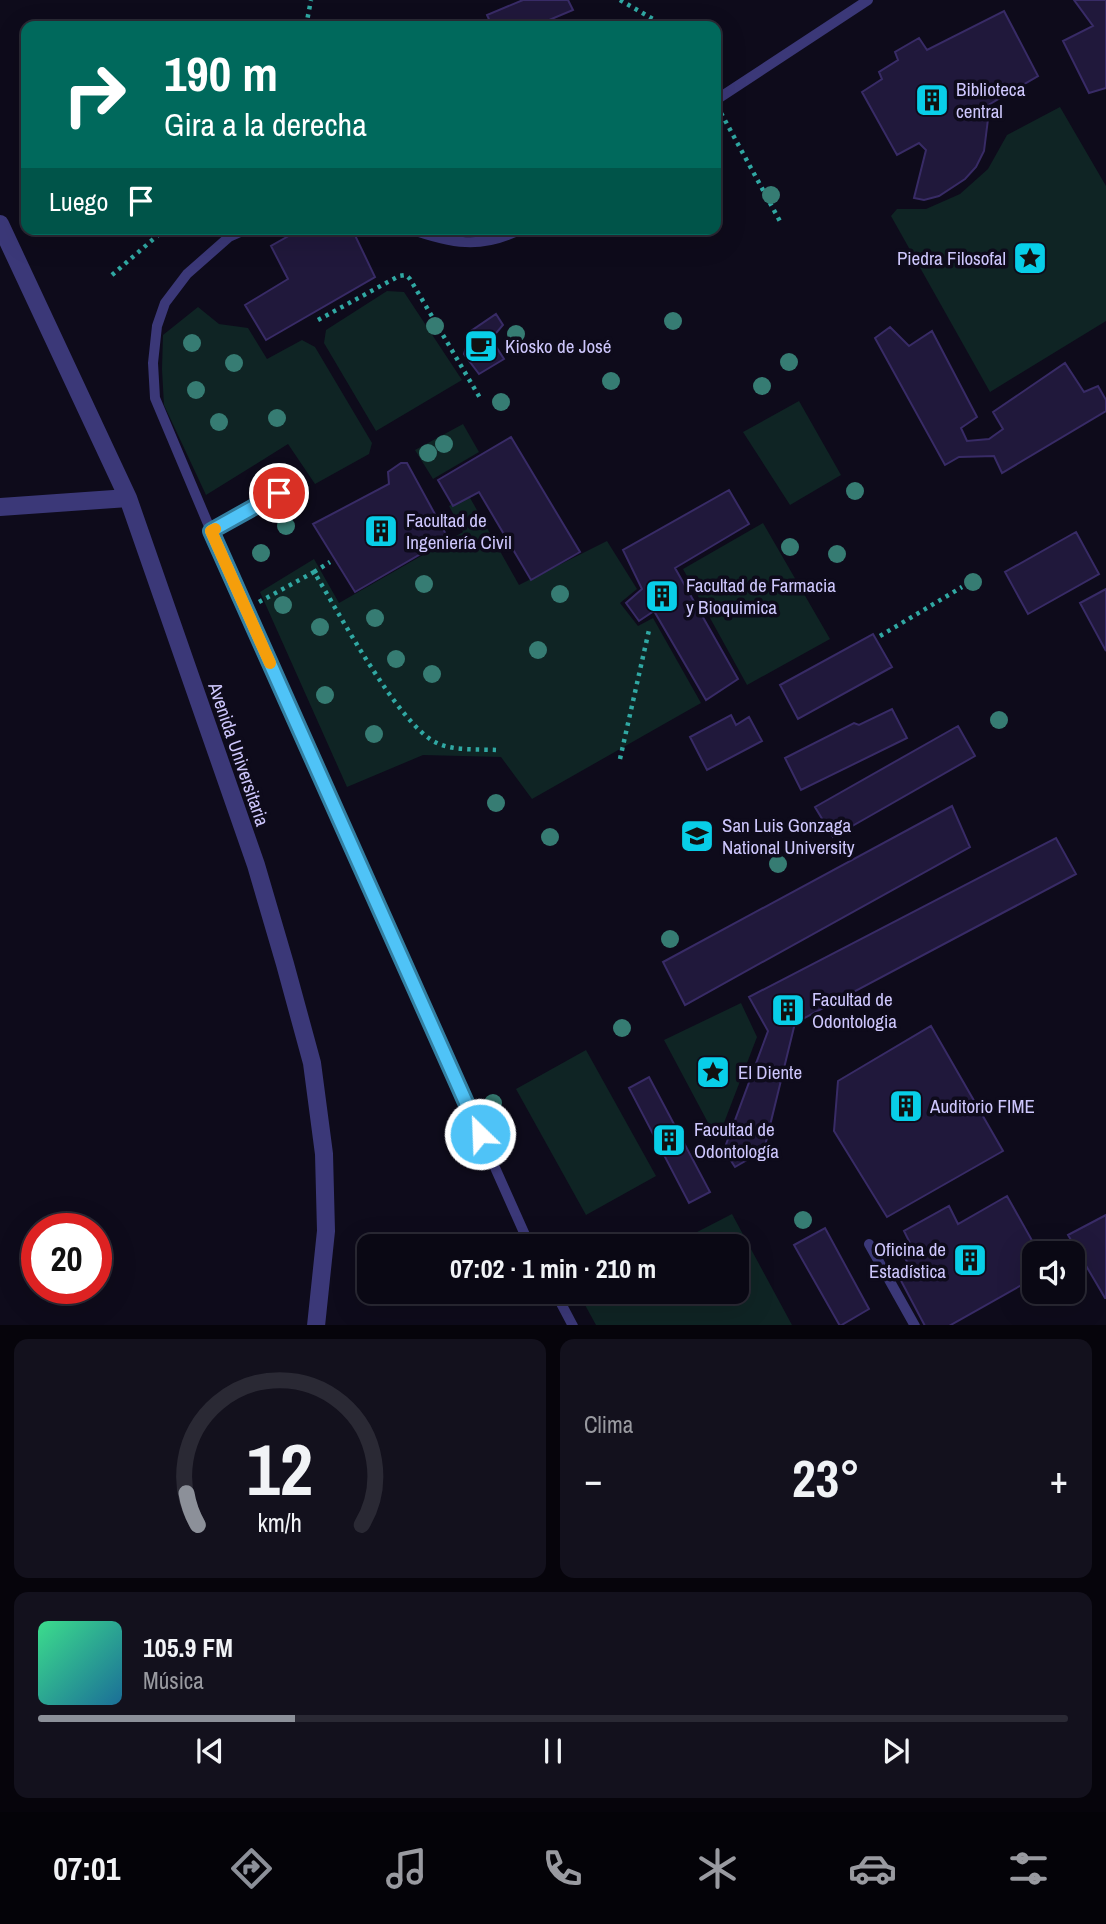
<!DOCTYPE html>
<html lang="es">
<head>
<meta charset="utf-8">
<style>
	body { margin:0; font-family:"Archivo Narrow",sans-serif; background:#13111d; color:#f1f3f6; height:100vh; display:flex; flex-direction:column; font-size:26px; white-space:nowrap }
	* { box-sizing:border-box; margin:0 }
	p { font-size:23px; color:#999aa0 }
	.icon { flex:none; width:38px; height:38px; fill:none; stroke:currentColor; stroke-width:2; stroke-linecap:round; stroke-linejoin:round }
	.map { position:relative; height:1325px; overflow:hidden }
	.panel { display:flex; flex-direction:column; gap:14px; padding:14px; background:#06040b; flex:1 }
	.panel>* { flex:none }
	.guide { position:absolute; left:21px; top:21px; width:700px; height:214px; border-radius:14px; box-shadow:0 7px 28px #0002,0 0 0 2px #2a2934; background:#00695c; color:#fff; overflow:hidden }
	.buttons { position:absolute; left:1022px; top:1241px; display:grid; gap:14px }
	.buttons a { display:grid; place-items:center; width:63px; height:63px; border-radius:14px; background:#0a0814; box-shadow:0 7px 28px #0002,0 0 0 2px #2a2934; font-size:35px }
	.speed { position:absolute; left:21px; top:1213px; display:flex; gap:14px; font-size:35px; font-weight:700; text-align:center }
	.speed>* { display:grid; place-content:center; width:91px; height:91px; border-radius:50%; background:#0a0814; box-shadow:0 7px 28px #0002,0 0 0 2px #2a2934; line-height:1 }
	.speed .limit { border:10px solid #d22; background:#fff; color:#111 }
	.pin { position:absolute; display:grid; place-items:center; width:60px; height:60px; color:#fff; margin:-30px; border:4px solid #fff; border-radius:50%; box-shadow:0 2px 7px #0007 }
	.me { position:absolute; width:77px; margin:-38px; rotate:336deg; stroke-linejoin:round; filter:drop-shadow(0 0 5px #0008) }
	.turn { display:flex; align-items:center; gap:24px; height:147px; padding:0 28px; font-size:32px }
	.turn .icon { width:91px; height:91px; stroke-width:2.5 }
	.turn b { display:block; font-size:49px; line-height:60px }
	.then { display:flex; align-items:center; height:66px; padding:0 28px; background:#0003; gap:14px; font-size:26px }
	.big { font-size:52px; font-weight:700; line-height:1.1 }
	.panel .tile { flex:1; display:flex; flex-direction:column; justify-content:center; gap:10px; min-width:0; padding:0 24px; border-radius:14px; background:#13111d }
	.panel .dial { align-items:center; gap:0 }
	.dial svg { height:182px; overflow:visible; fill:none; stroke:#2a2934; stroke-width:7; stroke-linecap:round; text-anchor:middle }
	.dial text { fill:#f1f3f6; stroke:none }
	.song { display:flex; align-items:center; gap:21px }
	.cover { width:84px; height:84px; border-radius:10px; background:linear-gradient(135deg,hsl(150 70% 55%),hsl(200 70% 35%)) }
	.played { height:7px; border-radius:4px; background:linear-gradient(90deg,#8c9099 25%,#2a2934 25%) }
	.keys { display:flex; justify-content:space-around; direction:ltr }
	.heat { display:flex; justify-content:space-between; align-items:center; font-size:38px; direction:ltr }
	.panel .tiles { flex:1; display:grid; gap:14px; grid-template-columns:1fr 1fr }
	.tile:last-child { grid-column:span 2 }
	.trip { position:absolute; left:357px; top:1234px; width:392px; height:70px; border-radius:14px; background:#0a0814; box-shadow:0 7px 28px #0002,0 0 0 2px #2a2934; font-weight:700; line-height:70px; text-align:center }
	.dock { display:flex; height:112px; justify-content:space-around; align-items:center; background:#040308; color:#999aa0 }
	.dock .icon { width:49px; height:49px }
	.dock .current { color:#8c9099 }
	.dock b { font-size:32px; color:#f1f3f6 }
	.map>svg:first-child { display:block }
</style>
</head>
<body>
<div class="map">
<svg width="1106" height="1326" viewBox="0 0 1106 1326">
	<rect width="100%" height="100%" fill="#0e0b1b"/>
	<path fill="#0f2424" d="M1060,107L1106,186V321L990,392L891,216L897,209H926L960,194L988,169L1007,135Z
		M387,291L404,292L462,380L376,431L324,343L326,330Z
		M198,307L219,324L248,328L267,359L302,340L315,347L372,443L369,454L315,484L288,444L206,495L164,405L162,369L163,335Z
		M799,401L841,475L790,505L743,432Z
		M463,424L479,452L433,479L415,450Z
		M469,496L519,585L607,541L637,589L620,603L638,626L653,618L701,703L532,799L501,757L423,755L347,787L260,592L314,559L339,603L463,532L449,506Z
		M763,523L830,639L747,685L683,569Z
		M741,1003L757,1037L722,1128L713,1132L664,1040Z
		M586,1050L656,1176L586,1215L516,1089Z
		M732,1214L792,1325H596L579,1294L583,1292H737V1246H670Z"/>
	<path fill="#20183b" stroke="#382b66" stroke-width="2" d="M523,0H568L573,10L549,20L552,26H492L487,15Z
		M1074,0H1106V88L1089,93L1063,41L1093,26Z
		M1004,11L1038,76L985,107L988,119L984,151L976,167L965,179L939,196L924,200L914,198L926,150L919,143L897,155L862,92L882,79L879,72L898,60L895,52L919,38L927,50Z
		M301,229H325L327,234L339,229H352L375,277L266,340L245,305L288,279L271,246Z
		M496,314L503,325L491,339L504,359L479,374L464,354L471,331Z
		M890,327L909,346L932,331L977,417L961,428L967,441L989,439L1003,429L993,412L1065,363L1084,392L1098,386L1106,400V411L1002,473L994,456L959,457L945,465L875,338Z
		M511,437L580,552L531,580L479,492L453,506L438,480Z
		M401,463H407L448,538L355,592L313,524L389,484L388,472Z
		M729,490L749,524L675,568L738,679L706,700L654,611L639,621L626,603L642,589L623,550Z
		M1076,532L1099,574L1028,614L1005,572Z
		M1106,589V651L1080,603Z
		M873,634L892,667L798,719L780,685Z
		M892,709L907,738L801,790L785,758L854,723L859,725Z
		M731,715L736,725L749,717L762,741L707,770L690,737Z
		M958,726L975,756L833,837L815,807Z
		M952,806L970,847L685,1005L663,962Z
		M1056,838L1076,874L795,1023L764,1150L735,1167L724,1150L768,1031L749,997Z
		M931,1026L1003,1151L887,1217L834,1131L838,1081Z
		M649,1077L710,1192L689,1203L629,1088Z
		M1007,1196L1039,1253H1034V1278L949,1326H925L898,1275L910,1267L901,1251L911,1245L904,1231L949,1206L958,1224Z
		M1106,1215V1298H1105L1068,1235Z
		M825,1228L869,1309L840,1326L794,1245Z"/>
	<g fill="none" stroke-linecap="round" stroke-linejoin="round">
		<path stroke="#30a8a3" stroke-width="4.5" stroke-dasharray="3.5 5" stroke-linecap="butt" d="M620,0L665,26
			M306,26L311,0
			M721,113L782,225
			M112,275L165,229
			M318,320L399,276L406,275L410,279L480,398
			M314,572L330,562
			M259,602L314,572C338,611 399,726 437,743C454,751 477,749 496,750
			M880,636L962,587
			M620,759L649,630"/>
		<path stroke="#3b3878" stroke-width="10" d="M716,100L868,0
			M247,229L229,237L187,274L165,303L157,326L153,363L155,398L211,531L530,1246
			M410,229C450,243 481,250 521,229
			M211,531L279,493
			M869,1244L915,1326
			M555,1292L573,1326"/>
		<path stroke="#3b3878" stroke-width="18" d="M0,224L128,498L256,865L285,964L312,1063L324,1154L326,1231L316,1326
			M0,507L128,498"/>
	</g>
	<g fill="#367c73">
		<circle cx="771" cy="195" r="9"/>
		<circle cx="673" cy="321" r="9"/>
		<circle cx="435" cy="326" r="9"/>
		<circle cx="516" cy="334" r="9"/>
		<circle cx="192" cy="343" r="9"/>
		<circle cx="789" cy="362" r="9"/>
		<circle cx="234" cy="363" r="9"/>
		<circle cx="611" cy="381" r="9"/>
		<circle cx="762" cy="386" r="9"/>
		<circle cx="196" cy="390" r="9"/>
		<circle cx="501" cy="402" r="9"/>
		<circle cx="277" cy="418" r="9"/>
		<circle cx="219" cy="422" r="9"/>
		<circle cx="444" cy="444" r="9"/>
		<circle cx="428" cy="453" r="9"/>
		<circle cx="855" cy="491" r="9"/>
		<circle cx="286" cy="526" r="9"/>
		<circle cx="790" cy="547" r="9"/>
		<circle cx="261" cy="553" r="9"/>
		<circle cx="837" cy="554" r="9"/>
		<circle cx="973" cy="582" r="9"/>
		<circle cx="424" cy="584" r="9"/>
		<circle cx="560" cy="594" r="9"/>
		<circle cx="283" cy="605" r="9"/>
		<circle cx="375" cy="618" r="9"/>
		<circle cx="320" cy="627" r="9"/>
		<circle cx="538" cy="650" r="9"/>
		<circle cx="396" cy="659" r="9"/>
		<circle cx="432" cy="674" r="9"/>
		<circle cx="325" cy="695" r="9"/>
		<circle cx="999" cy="720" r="9"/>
		<circle cx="374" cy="734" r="9"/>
		<circle cx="496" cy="803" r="9"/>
		<circle cx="550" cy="837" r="9"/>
		<circle cx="778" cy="864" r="9"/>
		<circle cx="670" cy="939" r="9"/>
		<circle cx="622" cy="1028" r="9"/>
		<circle cx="493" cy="1103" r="9"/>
		<circle cx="803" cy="1220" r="9"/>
	</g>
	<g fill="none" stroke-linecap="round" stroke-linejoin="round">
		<g stroke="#337fa1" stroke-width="18">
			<path id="route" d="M279,493L211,531L480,1134"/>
		</g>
		<use href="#route" stroke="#4fc3f7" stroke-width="12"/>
		<path stroke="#f59e0b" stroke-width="12" d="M215,529L211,531L270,663"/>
	</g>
	<defs>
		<g id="building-square" transform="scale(1.75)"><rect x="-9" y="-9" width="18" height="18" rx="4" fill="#08cee8" stroke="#0e0b1b"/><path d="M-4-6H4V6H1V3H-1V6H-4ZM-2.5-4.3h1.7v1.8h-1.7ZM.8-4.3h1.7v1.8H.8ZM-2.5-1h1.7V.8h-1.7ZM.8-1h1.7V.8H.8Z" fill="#111"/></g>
		<g id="sight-square" transform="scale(1.75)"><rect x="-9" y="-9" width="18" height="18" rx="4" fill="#08cee8" stroke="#0e0b1b"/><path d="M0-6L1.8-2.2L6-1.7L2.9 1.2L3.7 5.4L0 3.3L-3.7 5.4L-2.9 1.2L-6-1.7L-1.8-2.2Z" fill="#111"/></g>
		<g id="cafe-square" transform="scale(1.75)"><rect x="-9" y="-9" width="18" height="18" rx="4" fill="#08cee8" stroke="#0e0b1b"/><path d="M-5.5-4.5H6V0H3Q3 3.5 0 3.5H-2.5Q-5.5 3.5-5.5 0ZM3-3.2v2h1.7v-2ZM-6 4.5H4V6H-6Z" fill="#111"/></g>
		<g id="university-square" transform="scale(1.75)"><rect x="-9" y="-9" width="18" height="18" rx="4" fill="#08cee8" stroke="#0e0b1b"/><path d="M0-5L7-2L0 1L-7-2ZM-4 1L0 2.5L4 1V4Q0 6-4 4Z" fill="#111"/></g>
	</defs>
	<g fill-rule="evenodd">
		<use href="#building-square" x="932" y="100"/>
		<use href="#sight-square" x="1030" y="258"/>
		<use href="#cafe-square" x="481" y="346"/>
		<use href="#building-square" x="381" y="531"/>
		<use href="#building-square" x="662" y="596"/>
		<use href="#university-square" x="697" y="836"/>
		<use href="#building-square" x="788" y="1010"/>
		<use href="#sight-square" x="713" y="1072"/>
		<use href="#building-square" x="906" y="1106"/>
		<use href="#building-square" x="669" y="1140"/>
		<use href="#building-square" x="970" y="1260"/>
	</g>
	<g text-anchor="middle" stroke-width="7" stroke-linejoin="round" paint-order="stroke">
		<g font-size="19" fill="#cec7fd" stroke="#0e0b1b" text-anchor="start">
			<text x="956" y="96">Biblioteca<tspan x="956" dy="22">central</tspan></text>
			<text x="1006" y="265" text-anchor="end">Piedra Filosofal</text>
			<text x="505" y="353">Kiosko de José</text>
			<text x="406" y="527">Facultad de<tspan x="406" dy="22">Ingeniería Civil</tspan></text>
			<text x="686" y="592">Facultad de Farmacia<tspan x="686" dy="22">y Bioquimica</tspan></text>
			<text x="722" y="832">San Luis Gonzaga<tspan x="722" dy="22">National University</tspan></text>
			<text x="812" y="1006">Facultad de<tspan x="812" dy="22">Odontologia</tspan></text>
			<text x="738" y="1079">El Diente</text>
			<text x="930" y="1113">Auditorio FIME</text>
			<text x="694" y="1136">Facultad de<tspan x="694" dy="22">Odontología</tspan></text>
			<text x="946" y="1256" text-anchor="end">Oficina de<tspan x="946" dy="22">Estadística</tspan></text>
		</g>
		<g font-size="19" fill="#cec7fd" stroke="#0e0b1b">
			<text transform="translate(239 754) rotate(71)" y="7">Avenida Universitaria</text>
		</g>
	</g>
</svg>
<div class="buttons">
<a><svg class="icon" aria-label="sound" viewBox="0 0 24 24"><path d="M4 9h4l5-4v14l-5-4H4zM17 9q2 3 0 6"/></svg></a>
</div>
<div class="speed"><div class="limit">20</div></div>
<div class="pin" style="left:279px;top:493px;background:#d93025"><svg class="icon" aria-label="arrive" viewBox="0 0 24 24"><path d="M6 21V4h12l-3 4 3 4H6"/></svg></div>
<svg class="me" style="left:480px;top:1134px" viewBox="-20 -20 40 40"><circle r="17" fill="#4fc3f7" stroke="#fff" stroke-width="3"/><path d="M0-11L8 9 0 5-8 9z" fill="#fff"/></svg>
<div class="trip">07:02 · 1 min · 210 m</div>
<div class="guide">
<div class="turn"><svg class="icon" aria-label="right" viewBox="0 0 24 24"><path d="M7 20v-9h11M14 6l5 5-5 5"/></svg><div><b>190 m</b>Gira a la derecha</div></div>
<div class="then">Luego<svg class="icon" aria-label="arrive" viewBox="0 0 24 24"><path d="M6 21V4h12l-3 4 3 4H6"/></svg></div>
</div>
</div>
<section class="panel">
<div class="tiles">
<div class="tile dial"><svg viewBox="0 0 100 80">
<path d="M14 69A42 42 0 1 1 86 69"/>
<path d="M14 69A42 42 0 0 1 9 55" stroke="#8c9099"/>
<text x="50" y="56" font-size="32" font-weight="700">12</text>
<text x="50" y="72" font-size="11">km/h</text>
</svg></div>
<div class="tile"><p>Clima</p>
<div class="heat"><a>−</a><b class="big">23°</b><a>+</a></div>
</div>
<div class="tile">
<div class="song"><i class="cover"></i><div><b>105.9 FM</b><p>Música</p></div></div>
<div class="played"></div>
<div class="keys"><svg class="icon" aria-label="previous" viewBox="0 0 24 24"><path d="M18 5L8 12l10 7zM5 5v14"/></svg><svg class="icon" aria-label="pause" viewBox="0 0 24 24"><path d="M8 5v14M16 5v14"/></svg><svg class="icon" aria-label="next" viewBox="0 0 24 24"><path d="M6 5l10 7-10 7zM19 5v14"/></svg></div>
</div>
</div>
</section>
<nav class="dock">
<b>07:01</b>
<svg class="icon current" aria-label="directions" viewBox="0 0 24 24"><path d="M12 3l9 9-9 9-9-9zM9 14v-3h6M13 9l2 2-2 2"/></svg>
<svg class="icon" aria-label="music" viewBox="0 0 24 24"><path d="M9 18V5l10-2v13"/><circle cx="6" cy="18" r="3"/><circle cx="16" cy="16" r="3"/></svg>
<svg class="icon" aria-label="phone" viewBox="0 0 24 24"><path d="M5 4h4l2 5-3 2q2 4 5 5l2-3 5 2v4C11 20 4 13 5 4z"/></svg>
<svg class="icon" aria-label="climate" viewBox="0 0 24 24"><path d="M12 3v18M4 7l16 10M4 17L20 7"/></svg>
<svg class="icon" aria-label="car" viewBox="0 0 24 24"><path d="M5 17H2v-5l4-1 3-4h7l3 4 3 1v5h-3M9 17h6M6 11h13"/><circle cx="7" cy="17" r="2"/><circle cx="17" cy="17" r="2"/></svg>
<svg class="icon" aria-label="filters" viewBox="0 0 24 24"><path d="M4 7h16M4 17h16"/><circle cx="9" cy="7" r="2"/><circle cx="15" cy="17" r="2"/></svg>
</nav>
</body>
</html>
